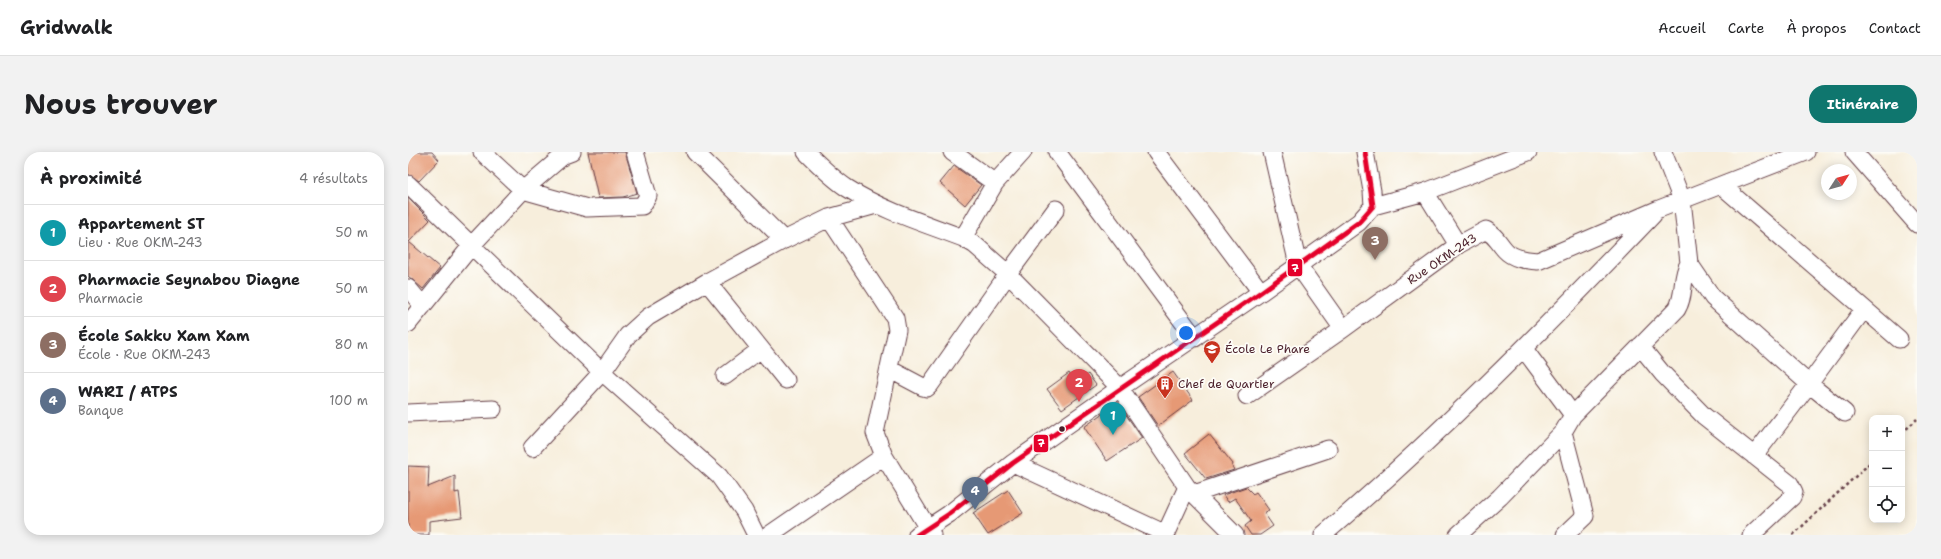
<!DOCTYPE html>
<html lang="fr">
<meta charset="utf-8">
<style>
:root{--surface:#fff;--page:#f2f2f2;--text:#202124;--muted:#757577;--line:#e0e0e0;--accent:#0f766e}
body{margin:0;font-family:"Shantell Sans",sans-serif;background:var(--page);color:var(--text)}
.controls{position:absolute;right:12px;bottom:12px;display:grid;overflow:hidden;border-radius:8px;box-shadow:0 2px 10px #0003}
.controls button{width:36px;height:36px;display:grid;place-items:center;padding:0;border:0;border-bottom:1px solid var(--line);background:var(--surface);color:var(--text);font:20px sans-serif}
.compass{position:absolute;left:1413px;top:12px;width:36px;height:36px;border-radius:50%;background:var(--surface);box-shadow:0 2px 10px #0003;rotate:54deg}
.you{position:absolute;left:778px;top:181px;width:14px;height:14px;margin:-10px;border:3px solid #fff;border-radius:50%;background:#1a73e8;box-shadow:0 0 0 6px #1a73e833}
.badge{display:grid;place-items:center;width:26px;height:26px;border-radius:50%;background:var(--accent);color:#fff;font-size:13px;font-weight:700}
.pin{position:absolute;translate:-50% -33px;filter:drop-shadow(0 1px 2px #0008)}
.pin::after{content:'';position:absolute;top:21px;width:14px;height:12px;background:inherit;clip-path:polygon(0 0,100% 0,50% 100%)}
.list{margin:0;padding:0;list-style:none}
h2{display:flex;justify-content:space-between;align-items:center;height:52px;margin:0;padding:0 16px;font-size:17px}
h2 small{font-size:13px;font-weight:400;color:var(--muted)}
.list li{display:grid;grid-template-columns:26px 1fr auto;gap:12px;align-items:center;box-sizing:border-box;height:56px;padding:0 16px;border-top:1px solid var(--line)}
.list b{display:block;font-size:15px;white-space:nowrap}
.list p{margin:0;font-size:13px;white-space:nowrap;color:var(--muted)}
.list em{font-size:13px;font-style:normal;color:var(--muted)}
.icon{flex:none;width:22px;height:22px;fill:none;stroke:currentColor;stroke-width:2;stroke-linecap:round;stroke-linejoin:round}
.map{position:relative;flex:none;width:1509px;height:383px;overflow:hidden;border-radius:16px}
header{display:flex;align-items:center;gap:24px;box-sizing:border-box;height:56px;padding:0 20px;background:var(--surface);border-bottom:1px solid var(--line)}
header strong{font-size:19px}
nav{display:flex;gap:22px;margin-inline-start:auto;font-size:14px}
.intro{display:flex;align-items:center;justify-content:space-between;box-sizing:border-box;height:96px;padding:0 24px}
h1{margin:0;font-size:28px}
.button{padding:10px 18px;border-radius:16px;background:var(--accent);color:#fff;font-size:14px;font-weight:700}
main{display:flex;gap:24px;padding:0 24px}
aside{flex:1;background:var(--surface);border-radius:16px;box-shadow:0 2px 10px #0003}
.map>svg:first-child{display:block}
.building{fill:#e69975}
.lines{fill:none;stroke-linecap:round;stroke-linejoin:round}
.minor-casing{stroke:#643e46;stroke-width:19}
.path{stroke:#643e46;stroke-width:2.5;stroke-dasharray:3 3;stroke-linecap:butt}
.minor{stroke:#fff;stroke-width:17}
.bus-1-casing{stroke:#fdfcf7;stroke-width:8}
.bus-1{stroke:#e4002b;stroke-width:5}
.bus-dot{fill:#4a1f2b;stroke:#fdfcf7;stroke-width:1.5}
.labels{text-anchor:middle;stroke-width:3.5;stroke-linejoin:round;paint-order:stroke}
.street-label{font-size:12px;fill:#4a1f2b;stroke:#fdfcf7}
.poi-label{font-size:12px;fill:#4a1f2b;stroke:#fdfcf7;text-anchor:start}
.line-badge{stroke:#fdfcf7;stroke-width:1.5}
.badge-label{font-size:11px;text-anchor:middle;font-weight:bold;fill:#fff}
</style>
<header>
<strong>Gridwalk</strong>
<nav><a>Accueil</a><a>Carte</a><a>À propos</a><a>Contact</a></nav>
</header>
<div class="intro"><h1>Nous trouver</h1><a class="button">Itinéraire</a></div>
<main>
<aside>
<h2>À proximité<small>4 résultats</small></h2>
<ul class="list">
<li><span class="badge" style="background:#0f9aa8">1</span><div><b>Appartement ST</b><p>Lieu · Rue OKM-243</p></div><em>50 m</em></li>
<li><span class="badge" style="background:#e0444e">2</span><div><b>Pharmacie Seynabou Diagne</b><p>Pharmacie</p></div><em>50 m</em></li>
<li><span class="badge" style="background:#8d6e63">3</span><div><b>École Sakku Xam Xam</b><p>École · Rue OKM-243</p></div><em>80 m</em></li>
<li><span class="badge" style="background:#5c6f8a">4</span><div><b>WARI / ATPS</b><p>Banque</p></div><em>100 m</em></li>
</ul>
</aside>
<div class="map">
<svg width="1509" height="383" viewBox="0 0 1509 383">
<rect width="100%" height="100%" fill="#fdfcf7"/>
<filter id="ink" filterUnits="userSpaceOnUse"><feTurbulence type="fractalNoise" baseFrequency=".025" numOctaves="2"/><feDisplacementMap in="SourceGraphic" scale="8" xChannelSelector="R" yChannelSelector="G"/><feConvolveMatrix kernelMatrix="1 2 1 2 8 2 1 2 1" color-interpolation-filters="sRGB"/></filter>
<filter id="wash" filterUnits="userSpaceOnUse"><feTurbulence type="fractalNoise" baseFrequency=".012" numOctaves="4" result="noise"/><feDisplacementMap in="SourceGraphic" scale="16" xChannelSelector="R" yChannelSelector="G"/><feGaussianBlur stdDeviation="0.9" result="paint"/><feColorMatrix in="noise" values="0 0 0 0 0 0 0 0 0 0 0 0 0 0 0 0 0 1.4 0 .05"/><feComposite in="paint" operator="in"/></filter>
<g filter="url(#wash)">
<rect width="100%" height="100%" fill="#f7eedc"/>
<g id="blocks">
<!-- building -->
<path class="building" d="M0,0H24L31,8L11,29L0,22Z
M180,0H217L229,41L215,45L190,46Z
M546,14L573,33L557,53L532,31Z
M0,46L22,68L1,90L32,116L15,137L0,124Z
M765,220L785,248L750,274L730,245Z
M661,221L668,231L680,222L688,233L654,257L639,237Z
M703,256L708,261L714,257L734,286L699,309L676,275Z
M801,282L825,312L824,314L826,318L798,327L777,301Z
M0,314L21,315L20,335L47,324V341L51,340L54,365L21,369V383H0Z
M838,335L845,342L848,340L861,358L856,361L865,374L852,383H843L837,374L843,369L827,346L820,350L815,343Z
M600,338L615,361L580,383L565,361Z"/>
</g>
</g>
<g filter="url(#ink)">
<use href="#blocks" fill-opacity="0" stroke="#643e46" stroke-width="1"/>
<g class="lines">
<!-- minor casing -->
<g class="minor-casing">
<path id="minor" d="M74,0L115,38L179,56L234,54L240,44L227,0
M287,0L376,88
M398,0C411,13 424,26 439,36C475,59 516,71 555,86L567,93L600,122L712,236L779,335L827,383
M544,0L587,31
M649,0L787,186
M748,0L853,140
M864,0L890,113L935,177
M1255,0L1274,48L1281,111
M1446,0L1509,72
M0,32L194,220L311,324L336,359L348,383
M1313,33L1491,187
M1017,40L1050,93
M965,54L1017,40L1120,0
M421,66L487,166L489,178L467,281L476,304L524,383
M555,86L587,31L615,0
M299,130L378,228
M0,136L15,154
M0,172L64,93L115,38L156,3L164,0
M1232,194L1254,221L1296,264L1382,332L1386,340L1384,345L1343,383
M1116,197L1165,263
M481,217L515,235L519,236L522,233L600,122L648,57
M317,224L353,197
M839,244L935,177L1050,93L1078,78C1090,86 1088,88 1097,98C1105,107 1118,108 1130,109L1251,57L1398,0
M0,261L85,257
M1155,280L1177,364L1157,383
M124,296L194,220L220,183L240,165L299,130L376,88L421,66L468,53
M1346,304L1401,232L1456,157
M605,311L758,382
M786,342L920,297
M361,383L476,304
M509,383L541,362L605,311L712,236L853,140L951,70L965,54L964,39L957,0
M757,383L779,335
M915,383C1032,283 1139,174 1245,63
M1050,383L1092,345L1155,280L1165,263L1269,157C1278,142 1272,127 1281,111L1305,146L1401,232L1437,261"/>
</g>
<!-- path -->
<path class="path" d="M1494,281L1509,267
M1385,383L1464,309"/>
<!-- minor -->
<use href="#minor" class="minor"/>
<!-- bus-1 casing -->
<g class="bus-1-casing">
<path id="bus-1" d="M509,383L541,362L605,311L853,140L951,70L965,54L957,0"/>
</g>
<!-- bus-1 -->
<use href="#bus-1" class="bus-1"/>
</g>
</g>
<!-- icons -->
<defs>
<g id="school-pin" transform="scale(0.9)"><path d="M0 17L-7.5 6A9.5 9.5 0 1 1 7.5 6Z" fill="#c8321e" stroke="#fdfcf7"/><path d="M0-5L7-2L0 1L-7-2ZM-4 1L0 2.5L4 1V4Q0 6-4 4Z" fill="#fff"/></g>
<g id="building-pin" transform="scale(0.9)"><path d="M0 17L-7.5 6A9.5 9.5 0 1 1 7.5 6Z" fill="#c8321e" stroke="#fdfcf7"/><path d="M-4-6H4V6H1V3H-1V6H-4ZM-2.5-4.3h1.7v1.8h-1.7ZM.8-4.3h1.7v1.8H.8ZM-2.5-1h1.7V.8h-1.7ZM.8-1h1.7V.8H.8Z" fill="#fff"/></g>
</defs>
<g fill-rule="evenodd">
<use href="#school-pin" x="804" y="197"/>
<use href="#building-pin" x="757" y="232"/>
</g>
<!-- markers -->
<circle class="bus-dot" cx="654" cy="277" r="3.5"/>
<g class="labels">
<!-- street labels -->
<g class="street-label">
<text transform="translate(1034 107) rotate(-34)" y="4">Rue OKM-243</text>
</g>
<!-- poi labels -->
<g class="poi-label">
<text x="817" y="201">École Le Phare</text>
<text x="770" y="236">Chef de Quartier</text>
</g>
</g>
<g class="line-badge">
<rect x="879" y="106" width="16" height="19" rx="4" fill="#e4002b"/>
<rect x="625" y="282" width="16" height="19" rx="4" fill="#e4002b"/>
</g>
<g class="badge-label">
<text x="887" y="120">7</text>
<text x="633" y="295">7</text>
</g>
</svg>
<div class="controls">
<button>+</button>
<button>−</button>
<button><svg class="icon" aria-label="locate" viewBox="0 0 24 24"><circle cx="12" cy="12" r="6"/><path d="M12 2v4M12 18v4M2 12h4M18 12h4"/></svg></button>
</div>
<svg class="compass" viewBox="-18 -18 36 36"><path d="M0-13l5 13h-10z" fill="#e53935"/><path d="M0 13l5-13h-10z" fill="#757577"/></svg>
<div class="you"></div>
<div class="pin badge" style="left:705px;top:283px;background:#0f9aa8">1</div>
<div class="pin badge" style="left:671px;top:250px;background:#e0444e">2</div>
<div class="pin badge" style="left:967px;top:108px;background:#8d6e63">3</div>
<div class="pin badge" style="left:567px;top:358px;background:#5c6f8a">4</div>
</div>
</main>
